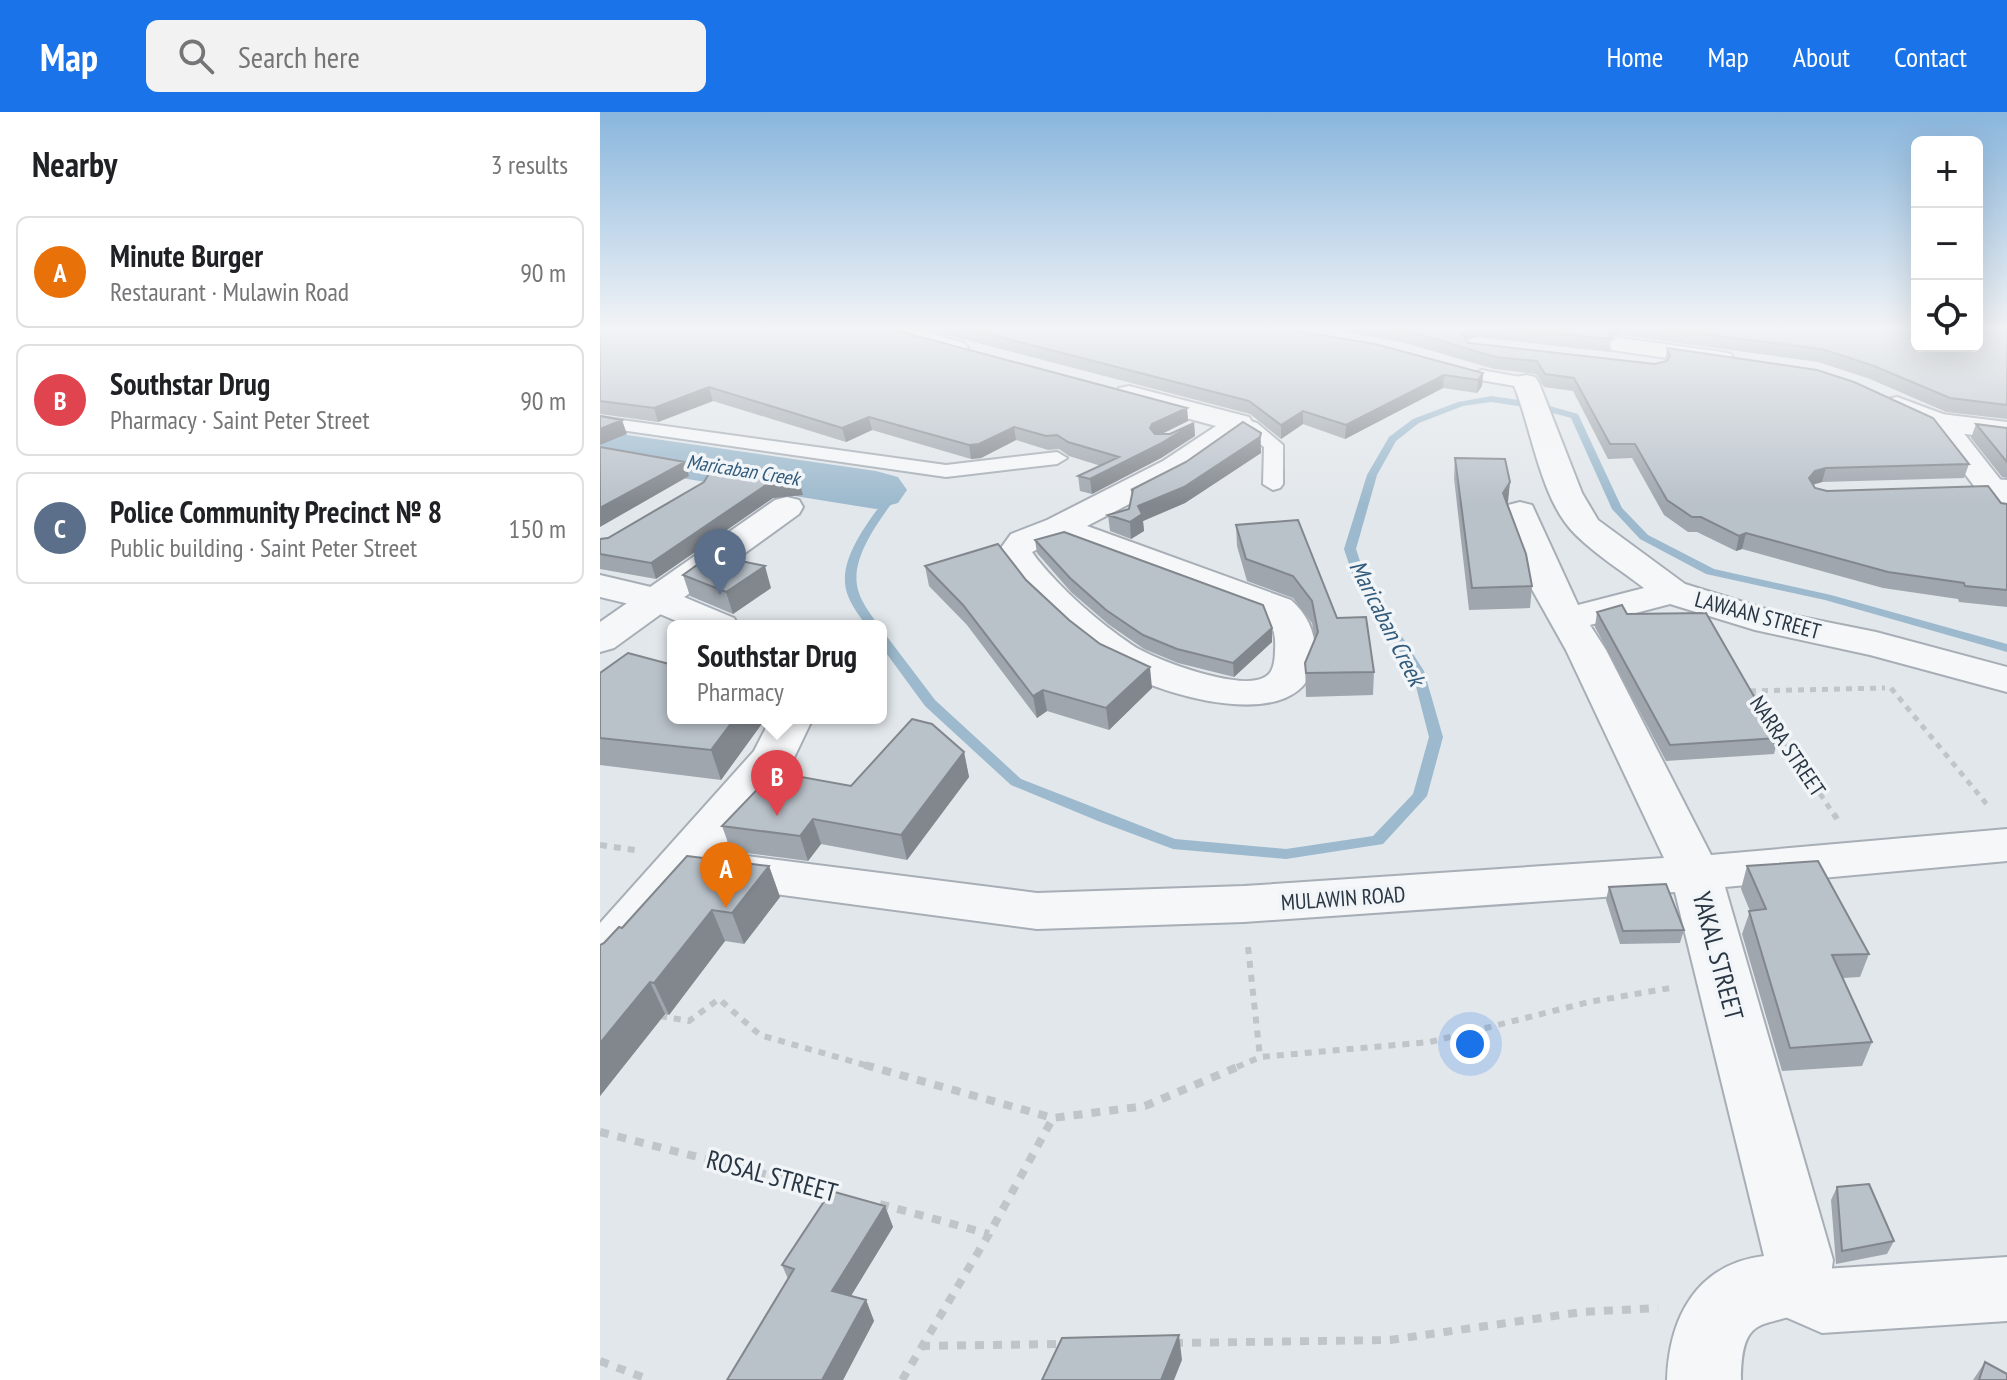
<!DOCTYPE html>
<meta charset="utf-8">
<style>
:root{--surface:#fff;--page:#f2f2f2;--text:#202124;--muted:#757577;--line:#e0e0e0;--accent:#1a73e8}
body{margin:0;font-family:"PT Sans Narrow",sans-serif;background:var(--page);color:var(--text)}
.controls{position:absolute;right:24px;top:24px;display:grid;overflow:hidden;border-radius:12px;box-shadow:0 8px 32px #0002}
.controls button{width:72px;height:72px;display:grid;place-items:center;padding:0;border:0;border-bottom:2px solid var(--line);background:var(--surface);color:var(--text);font:40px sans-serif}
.you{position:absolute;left:870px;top:932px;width:28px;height:28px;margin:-20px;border:6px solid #fff;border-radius:50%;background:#1a73e8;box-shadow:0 0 0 12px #1a73e833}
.badge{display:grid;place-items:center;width:52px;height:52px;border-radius:50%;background:var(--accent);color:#fff;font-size:26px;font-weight:700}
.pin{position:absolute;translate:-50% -66px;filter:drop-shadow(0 2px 4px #0008)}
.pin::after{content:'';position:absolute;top:42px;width:28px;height:24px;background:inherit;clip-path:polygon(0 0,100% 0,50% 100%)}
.popup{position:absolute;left:67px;top:508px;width:220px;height:104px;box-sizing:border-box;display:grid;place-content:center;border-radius:12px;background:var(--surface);filter:drop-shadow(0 2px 6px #0005);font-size:26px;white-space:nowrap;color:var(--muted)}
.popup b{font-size:30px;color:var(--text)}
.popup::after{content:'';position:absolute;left:50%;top:100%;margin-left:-16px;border:16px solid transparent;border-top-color:var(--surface)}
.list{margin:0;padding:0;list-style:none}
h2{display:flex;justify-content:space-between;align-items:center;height:104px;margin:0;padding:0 32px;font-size:34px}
h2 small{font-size:26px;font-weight:400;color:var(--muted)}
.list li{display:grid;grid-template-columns:52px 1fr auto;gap:24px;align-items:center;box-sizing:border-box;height:112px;margin:0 16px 16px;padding:0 16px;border:2px solid var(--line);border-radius:12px}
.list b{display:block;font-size:30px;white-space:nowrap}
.list p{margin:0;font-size:26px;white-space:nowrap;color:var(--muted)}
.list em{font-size:26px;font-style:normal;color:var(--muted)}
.icon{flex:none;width:44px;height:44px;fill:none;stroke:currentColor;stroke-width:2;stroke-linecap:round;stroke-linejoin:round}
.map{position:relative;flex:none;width:1407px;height:1268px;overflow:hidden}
header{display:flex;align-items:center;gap:48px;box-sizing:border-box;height:112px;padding:0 40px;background:var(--accent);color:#fff}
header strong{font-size:38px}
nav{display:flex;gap:44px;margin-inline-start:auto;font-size:28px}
.search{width:560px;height:72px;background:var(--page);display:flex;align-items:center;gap:20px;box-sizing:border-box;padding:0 28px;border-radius:12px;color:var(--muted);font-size:30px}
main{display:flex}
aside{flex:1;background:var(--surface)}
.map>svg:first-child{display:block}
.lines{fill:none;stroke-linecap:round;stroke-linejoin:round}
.stream{fill:#9cb9cd;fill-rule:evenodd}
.river{fill:#9cb9cd;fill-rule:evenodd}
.service-casing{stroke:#a7aeb6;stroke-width:4}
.pedestrian-casing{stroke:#a7aeb6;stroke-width:4}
.minor-casing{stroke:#a7aeb6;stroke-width:4}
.tertiary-casing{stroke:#a7aeb6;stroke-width:4}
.path-far2{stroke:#c0c5ca;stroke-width:5;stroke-dasharray:6 6;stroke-linecap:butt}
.path-far1{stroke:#c0c5ca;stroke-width:6;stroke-dasharray:7 7;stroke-linecap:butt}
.path{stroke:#c0c5ca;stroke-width:8;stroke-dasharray:9 9;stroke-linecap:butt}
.service{fill:#f5f7f9;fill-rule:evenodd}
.pedestrian{fill:#f5f7f9;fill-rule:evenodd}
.minor{fill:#f5f7f9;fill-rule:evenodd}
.tertiary{fill:#f5f7f9;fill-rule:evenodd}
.wall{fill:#9fa6ad}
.shaded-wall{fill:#82878d}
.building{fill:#b9c1c9;stroke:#82878d;stroke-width:2}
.labels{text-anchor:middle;stroke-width:7;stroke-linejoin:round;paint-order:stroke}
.far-water-label{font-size:20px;font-style:italic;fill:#315a7b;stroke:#f2f5f8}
.street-label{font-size:22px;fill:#293644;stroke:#f2f5f8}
.water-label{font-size:24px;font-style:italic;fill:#315a7b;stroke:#f2f5f8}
.near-street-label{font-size:26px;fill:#293644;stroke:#f2f5f8}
</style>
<header>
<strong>Map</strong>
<div class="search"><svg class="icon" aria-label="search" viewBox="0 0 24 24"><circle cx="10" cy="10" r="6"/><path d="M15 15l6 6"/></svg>Search here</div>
<nav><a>Home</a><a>Map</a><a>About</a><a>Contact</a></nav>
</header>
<main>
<aside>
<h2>Nearby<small>3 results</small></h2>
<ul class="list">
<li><span class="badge" style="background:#e8710a">A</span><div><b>Minute Burger</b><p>Restaurant · Mulawin Road</p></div><em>90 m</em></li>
<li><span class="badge" style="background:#e0444e">B</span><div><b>Southstar Drug</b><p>Pharmacy · Saint Peter Street</p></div><em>90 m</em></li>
<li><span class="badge" style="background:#5c6f8a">C</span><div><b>Police Community Precinct № 8</b><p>Public building · Saint Peter Street</p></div><em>150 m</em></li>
</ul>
</aside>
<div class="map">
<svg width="1407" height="1268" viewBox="0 0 1407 1268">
<rect width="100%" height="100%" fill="#e2e7eb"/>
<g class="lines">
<!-- stream -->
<path class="stream" d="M891,284L939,291L978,302L1022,396L1048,423L1114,457L1231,483L1407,532V540L1225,488L1106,462L1040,427L1012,397L971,306L938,297L891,290L863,294L819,311L796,329L777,363L756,437L767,470L824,559L843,625L827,684L783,732L686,747L573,737L498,709L411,673L325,594L281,534V521L285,522L335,588L421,667L575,727L686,737L773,724L813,682L829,625L812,559L755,470L744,437L767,363L789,325L813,307L858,290Z
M276,375L280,376L291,392C275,415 248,451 259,481C263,493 272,504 279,514H267C259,504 251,493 247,481C237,450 265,415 281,392L271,378Z"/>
<!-- river -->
<path class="river" d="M0,319L276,359L298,365L307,378L298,391L276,397L0,353Z"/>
<!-- service casing -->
<g class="service-casing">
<path id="service" d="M881,258L926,266L934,271L926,276L875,267L873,263Z
M0,305L346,353L457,340L467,346L457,352L346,365L0,315Z
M639,306L657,311L683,333V372L680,376L673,378L663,372L664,335C655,327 637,319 630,311L633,307Z"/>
</g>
<!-- pedestrian casing -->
<g class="pedestrian-casing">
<path id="pedestrian" d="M1020,226L1122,240L1131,242L1134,247L1131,252L1122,254L1012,238L1008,233L1012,228Z
M1297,285L1351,305L1407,376V405L1396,403L1331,317L1288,299L1284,293L1288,287Z
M1184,1140L1224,1157L1407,1145V1209L1222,1221L1160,1194L1151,1172L1160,1150Z"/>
</g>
<!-- minor casing -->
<g class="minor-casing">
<path id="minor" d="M276,216H312L364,231L368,236L364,241L355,244L279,221Z
M926,263L935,265L939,271L982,381L998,408L1085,472L1172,499L1276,520L1407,555V580L1270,543L1155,518L1070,492L990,513L1006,538L1111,743L1407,717V749L1125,775L1233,1148L1231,1163L1217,1191C1172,1223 1141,1191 1141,1268H1067C1069,1205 1097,1152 1164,1144L1075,780L644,810L437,817L115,774L97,769L90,757L97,745L115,740L437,781L644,774L1064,746L966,538L929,472L904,400L908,393L920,390L932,393L978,493L1044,476C1022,459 996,443 976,423C940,389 932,316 913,271L917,265Z
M529,274L649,305L653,311L585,363L487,414L691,488C707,502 716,521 715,543C709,632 547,580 504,550C463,521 422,483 398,440L411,422L447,408L563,349L616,314L519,288L515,282L519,276ZM459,427L665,504C674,513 676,526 675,538C675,546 674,561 665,565C641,580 554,548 532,533C497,509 463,479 437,447L432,440Z
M1341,302L1407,310V328L1331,317L1327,311L1331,305Z
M1392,367L1407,368V388L1381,384L1376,377L1381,370Z
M187,385L199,388L203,395L199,402L14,536L0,540V510L175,388Z"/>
</g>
<!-- tertiary casing -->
<g class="tertiary-casing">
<path id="tertiary" d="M0,463L72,480L134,506L139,514H88L46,496L0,485Z
M171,606H213L190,654L19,860L0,866V811L154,639Z"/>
</g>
<!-- path-far2 -->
<path class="path-far2" d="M1291,576L1389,695
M1150,579L1285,576
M1153,582L1235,704"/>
<!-- path-far1 -->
<path class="path-far1" d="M1234,702L1237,707
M0,733L35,738
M648,835L660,945
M60,904L89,909L119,887L160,923L272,955
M637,955L660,945L830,930L989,890L1076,875"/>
<!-- path -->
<path class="path" d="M265,953L453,1006L545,994L642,953
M0,1020L235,1080
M280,1092L389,1122
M574,1231L790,1228L982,1200L1058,1196
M321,1234L464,1232
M0,1249L50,1268
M302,1268L389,1122L453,1006"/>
<!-- service -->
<use href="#service" class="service"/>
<!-- pedestrian -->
<use href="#pedestrian" class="pedestrian"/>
<!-- minor -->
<use href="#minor" class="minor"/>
<!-- tertiary -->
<use href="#tertiary" class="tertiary"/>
</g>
<!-- wall -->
<path class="wall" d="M0,216L296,219L587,296L588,309L562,322H570L594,311L595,324L561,346L492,382L480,379L478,364L501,354L469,344L459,337L448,338L416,328L381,346L371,347L272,318L246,330L113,289L58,310L0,302Z
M320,216H680L883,261L882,274L877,281L843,276L745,327L703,312L681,327L650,302Z
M724,216H1407V307L1346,300L1270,267L1218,250L1020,223L1011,226L1010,240L876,225L866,228L869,231L1055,252L1065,249L1067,236L1369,352L1364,366L1222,370L1213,373L1215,376L1227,379L1407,392V495L1359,490L1358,487L1283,476L1142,437L1136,439L1097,420H1088L1064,403L1032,346L1008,347L973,279L944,275L936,262L894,257L805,231Z
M1376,312L1407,316V366L1402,365L1371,326Z
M661,321V341L585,391L543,409L544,419L531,427L510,419L508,403L529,397L532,386L531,378Z
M855,346L910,370L907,391L932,474L930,496L869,498L854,366Z
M106,353L203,383L173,386L56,467L0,457V427L8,426L104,370L109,363Z
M698,408L737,506L774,560L773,583L706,585L705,551L715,528L712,511L693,486L647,469L637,434L636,413Z
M435,428L672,516V530L634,565L578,551L544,537L508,512L471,480L437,441Z
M325,454L426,468L469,508L552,576L509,618L447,599L437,606L367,513L329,474Z
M83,463L171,476L133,502L90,484Z
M997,500L1027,502L1178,626L1174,642L1066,649L995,515Z
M0,561L166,606L121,668L0,653Z
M364,640L369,665L307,748L221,732L208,749L131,739L122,714Z
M169,754L180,785L144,832L125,829L69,903L65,902L0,984V833L4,831L22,816Z
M1147,754L1269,842L1260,865L1243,866L1272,930L1262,954L1182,959L1142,822L1150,799L1141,777Z
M1009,775L1084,818L1080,831L1020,832L1006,788Z
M1237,1075L1294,1129L1287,1142L1236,1152L1231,1088Z
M285,1094L293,1115L251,1184L266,1188L274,1209L243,1268H127L188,1167L182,1153Z
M1385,1250L1407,1268H1373Z"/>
<!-- shaded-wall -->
<path class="shaded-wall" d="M867,216H877L876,225L866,228L862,223Z
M1011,216H1022L1020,223L1011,225L1009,227L1007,219Z
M883,261L882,274L877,281L878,268Z
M844,263L843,276L745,327L746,313Z
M109,275L113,289L58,310L54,296Z
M587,296L588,309L553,326L550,316L552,312Z
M703,299V312L681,327V313Z
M269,305L272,318L246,330L242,316Z
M22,308L27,322L0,333V317Z
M594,311L595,324L561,346L492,382L490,367Z
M414,315L416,328L381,346L371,347L369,333Z
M660,325L661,341L585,391L543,409L544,419L531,427L530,410L538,394Z
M85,350L89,364L0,415V396Z
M1226,356L1222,370L1211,373L1209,366L1215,359Z
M199,368L203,383L173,386L56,467L51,451L169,371Z
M910,370L908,390L901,401L903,381Z
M1146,421L1142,437L1136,439L1139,424Z
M165,454L171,476L133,502L126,480Z
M672,516V530L634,565L633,551Z
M550,555L552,576L509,618L506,596Z
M443,578L447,599L437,606L433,584Z
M135,606H166L121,668L111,638Z
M364,640L369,665L307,748L301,723Z
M213,707L221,732L208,749L200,724Z
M169,754L180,785L144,832L132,801Z
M112,798L125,829L69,903L54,871Z
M50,870L65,902L0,984V931Z
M285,1094L293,1115L241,1200L232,1179Z
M266,1188L274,1209L243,1268H222Z
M579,1223L582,1248L574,1268H561Z"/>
<!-- building -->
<path class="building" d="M0,216H287L587,296L552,312L550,316L555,322H570L594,311L560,332L490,367L478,364L519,345L468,330L457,323L446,324L414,315L379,332L369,333L269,305L242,316L109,275L54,296L0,289Z
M365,216H680L775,232L883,261L878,268L844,263L746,313L703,299L681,313L649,289Z
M789,216H868L862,223L869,231L1055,252L1067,249L1070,244L1067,236L1217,258L1254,270L1333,306L1369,352L1226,356L1215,359L1209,366L1215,376L1227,379L1388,374L1401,391L1407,392V478L1365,474L1364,471L1288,460L1146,421L1139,424L1101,405H1092L1067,388L1035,332H1010L974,266L945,262L937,249L895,245L805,218Z
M902,216H1011L1007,219L1012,227Z
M1057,216H1317V234H1377V216H1407V293L1350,286L1274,254L1222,237Z
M0,304L22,308L0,317Z
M643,310L661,321L660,325L584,375L538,394L542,402L530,410L508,403L529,397L533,378H531L586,350Z
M1376,312L1407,316V350Z
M0,335L85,350L0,396Z
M855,346L905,347L910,370L903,381L926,442L932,474L872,476Z
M106,353L199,368L169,371L51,451L0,442V427L8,426L104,370L110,360Z
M698,408L737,506L766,505L774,560L706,561L705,551L718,520L712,489L693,464L646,447L636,413Z
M464,420L663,493L672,516L633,551L577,537L543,523L506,498L470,466L435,428Z
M398,432L426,468L469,508L500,532L550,555L506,596L443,578L433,584L363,493L325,454Z
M111,443L165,454L126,480L83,463Z
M1022,493L1027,502L1106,501L1178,626L1070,633L997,500Z
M28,541L73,553V606H135L111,638L0,626V561Z
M312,607L332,612L364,640L301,723L213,707L200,724L122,714L174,660L251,674Z
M87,744L169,754L132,801L112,798L54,871L50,870L0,931V833L4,831L19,815L22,816Z
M1218,749L1269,842L1232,843L1272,930L1190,936L1149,799L1166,797L1147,754Z
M1066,772L1084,818L1023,819L1009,775Z
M1269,1072L1294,1129L1242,1139L1237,1075Z
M231,1079L285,1094L232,1179L266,1188L222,1268H127L194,1157L182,1153Z
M579,1223L561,1268H442L462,1226Z
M1385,1250L1407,1262V1268H1379Z"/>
<!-- sky -->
<linearGradient id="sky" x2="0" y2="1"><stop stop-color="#89b6dd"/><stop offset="0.55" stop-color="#f2f4f6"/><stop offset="1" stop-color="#f2f4f6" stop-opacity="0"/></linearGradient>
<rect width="1407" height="393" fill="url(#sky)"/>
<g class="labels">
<!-- far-water labels -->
<g class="far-water-label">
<text transform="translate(143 358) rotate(9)" y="7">Maricaban Creek</text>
</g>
<!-- street labels -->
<g class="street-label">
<text transform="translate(1158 503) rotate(15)" y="8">LAWAAN STREET</text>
<text transform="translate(1188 634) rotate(56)" y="8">NARRA STREET</text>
<text transform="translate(743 786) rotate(-4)" y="8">MULAWIN ROAD</text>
</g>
<!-- water labels -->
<g class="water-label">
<text transform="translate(787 511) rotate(63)" y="8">Maricaban Creek</text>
</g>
<!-- near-street labels -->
<g class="near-street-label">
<text transform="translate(1118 844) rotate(75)" y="9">YAKAL STREET</text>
<text transform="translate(172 1064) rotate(15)" y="9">ROSAL STREET</text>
</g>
</g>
</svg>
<div class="controls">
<button>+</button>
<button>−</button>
<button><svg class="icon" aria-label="locate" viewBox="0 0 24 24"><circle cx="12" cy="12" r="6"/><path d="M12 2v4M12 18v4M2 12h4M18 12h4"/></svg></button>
</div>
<div class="you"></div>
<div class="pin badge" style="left:126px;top:796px;background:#e8710a">A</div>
<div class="pin badge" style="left:177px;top:704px;background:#e0444e">B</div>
<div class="popup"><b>Southstar Drug</b>Pharmacy</div>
<div class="pin badge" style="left:120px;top:483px;background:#5c6f8a">C</div>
</div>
</main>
